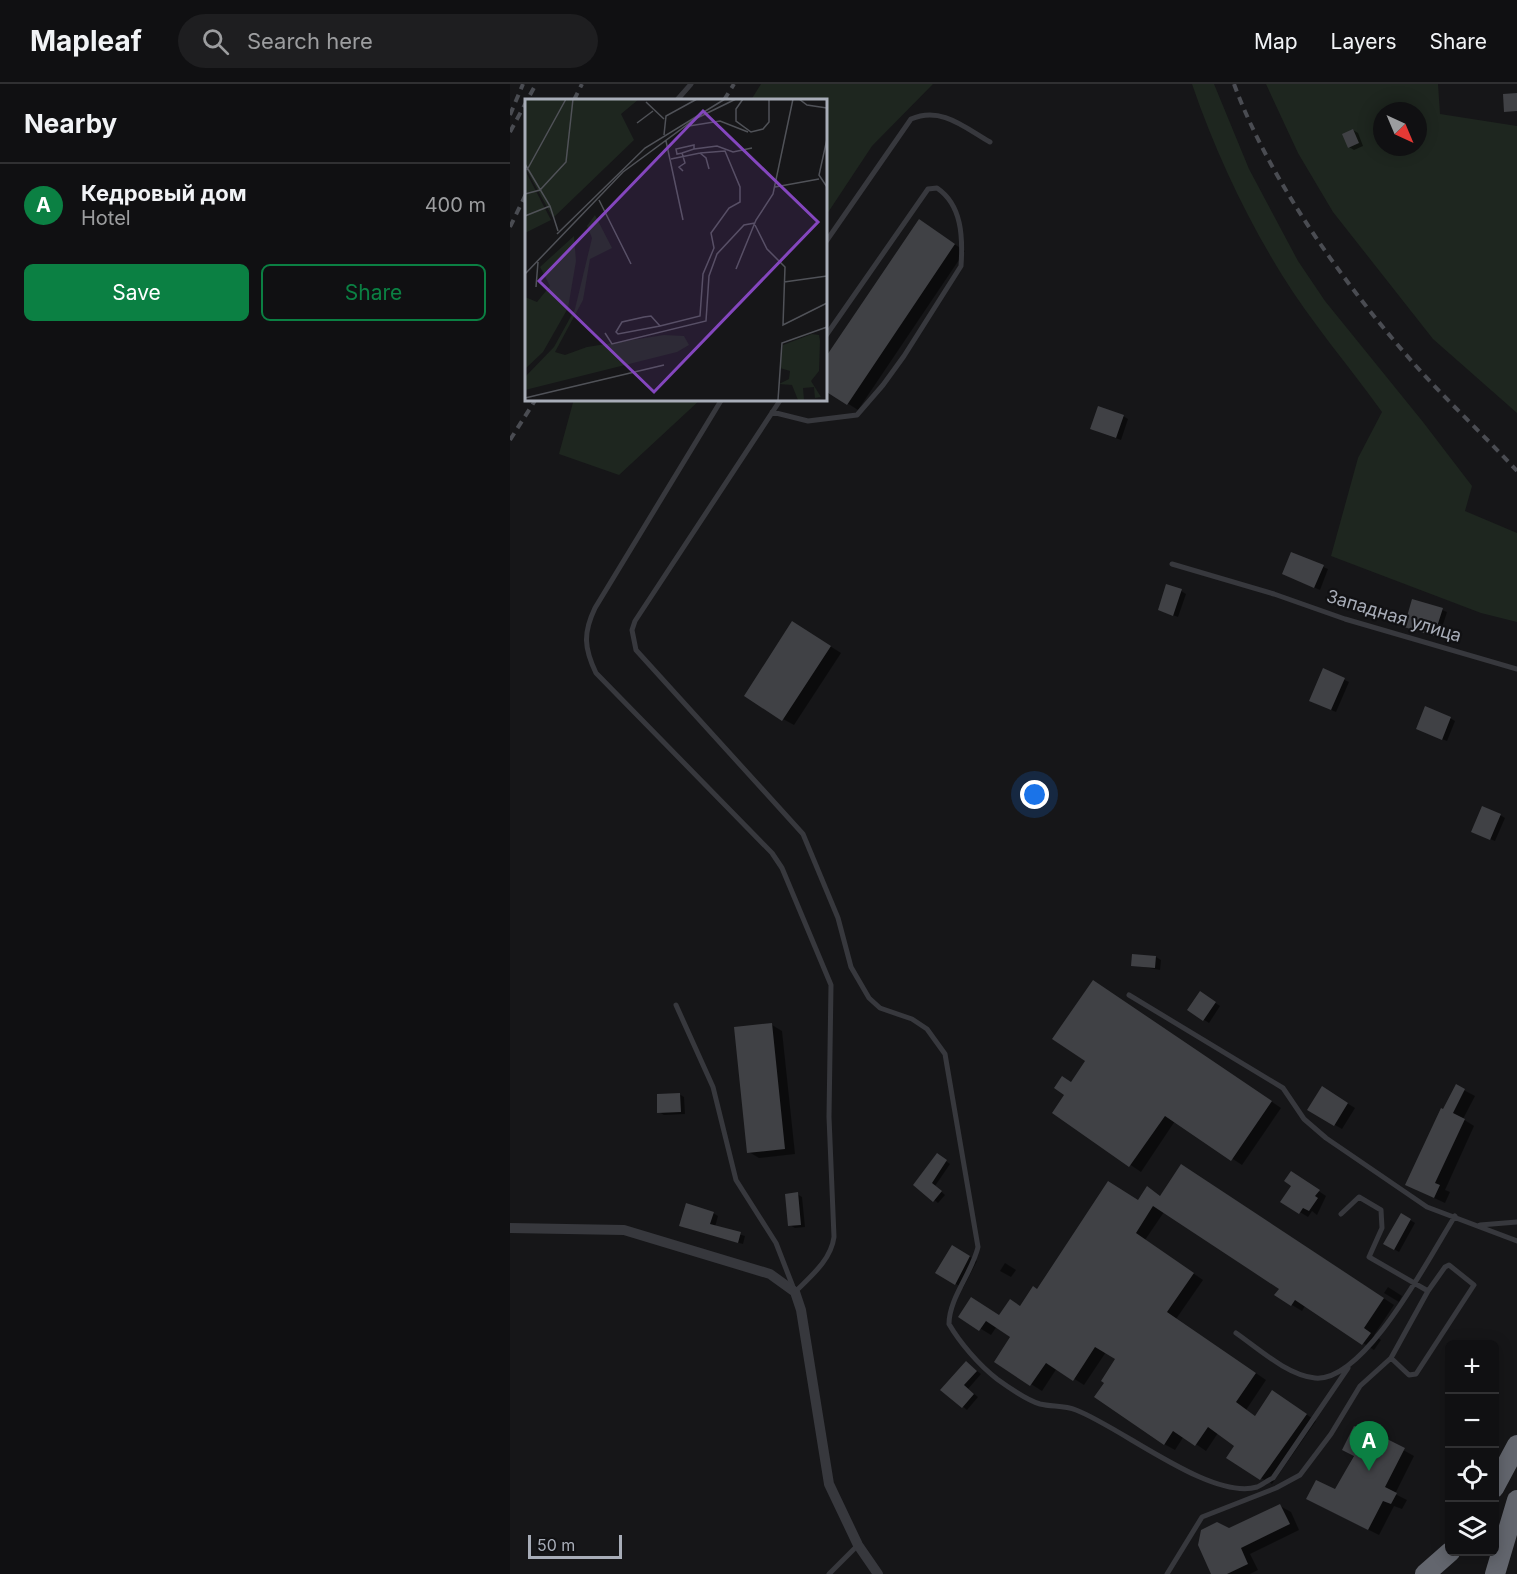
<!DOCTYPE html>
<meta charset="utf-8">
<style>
:root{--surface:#101012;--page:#1e1e20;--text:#f1f3f6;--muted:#9c9d9f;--line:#303032;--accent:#0b8043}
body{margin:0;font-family:Inter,sans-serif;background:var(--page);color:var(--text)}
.controls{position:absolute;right:18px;bottom:18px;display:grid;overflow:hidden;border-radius:9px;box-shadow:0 3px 15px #0003}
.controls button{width:54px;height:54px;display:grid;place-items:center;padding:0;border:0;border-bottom:2px solid var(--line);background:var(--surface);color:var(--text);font:30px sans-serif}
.compass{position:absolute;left:863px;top:18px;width:54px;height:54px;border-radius:50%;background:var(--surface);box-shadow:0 3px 15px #0003;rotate:136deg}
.scale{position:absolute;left:18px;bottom:15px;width:94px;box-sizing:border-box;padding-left:6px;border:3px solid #a8adb8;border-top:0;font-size:16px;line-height:21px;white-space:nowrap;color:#a8adb8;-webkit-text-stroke:4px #111113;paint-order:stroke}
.you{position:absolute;left:525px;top:711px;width:21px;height:21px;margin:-15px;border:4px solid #fff;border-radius:50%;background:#1a73e8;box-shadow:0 0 0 9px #1a73e833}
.badge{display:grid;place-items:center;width:39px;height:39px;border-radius:50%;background:var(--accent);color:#fff;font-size:20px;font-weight:700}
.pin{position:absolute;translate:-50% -50px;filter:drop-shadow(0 2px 3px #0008)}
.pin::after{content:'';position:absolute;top:32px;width:21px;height:18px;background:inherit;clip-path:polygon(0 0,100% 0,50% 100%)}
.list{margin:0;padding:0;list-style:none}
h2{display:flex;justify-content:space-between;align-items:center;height:78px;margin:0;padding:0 24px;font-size:26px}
h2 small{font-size:20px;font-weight:400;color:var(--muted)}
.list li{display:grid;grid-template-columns:39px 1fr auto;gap:18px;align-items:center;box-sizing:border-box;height:84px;padding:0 24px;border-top:2px solid var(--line)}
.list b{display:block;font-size:22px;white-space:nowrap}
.list p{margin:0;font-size:20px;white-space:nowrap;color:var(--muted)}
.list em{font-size:20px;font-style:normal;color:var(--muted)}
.actions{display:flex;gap:12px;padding:18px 24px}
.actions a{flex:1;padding:14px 0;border:2px solid var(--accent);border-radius:9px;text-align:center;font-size:21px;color:var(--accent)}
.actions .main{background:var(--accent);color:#fff}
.icon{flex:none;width:33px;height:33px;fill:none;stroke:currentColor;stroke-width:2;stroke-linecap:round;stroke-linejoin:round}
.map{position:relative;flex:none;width:1007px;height:1490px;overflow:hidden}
header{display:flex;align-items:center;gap:36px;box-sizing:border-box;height:84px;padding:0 30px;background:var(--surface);border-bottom:2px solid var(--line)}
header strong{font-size:28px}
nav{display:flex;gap:33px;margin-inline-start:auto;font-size:21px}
.search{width:420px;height:54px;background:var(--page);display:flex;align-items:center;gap:15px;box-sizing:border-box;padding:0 21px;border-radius:33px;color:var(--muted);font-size:22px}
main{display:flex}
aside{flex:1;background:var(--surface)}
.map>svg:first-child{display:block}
.green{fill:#1e261f;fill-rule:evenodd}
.shadow{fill:#0007}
.building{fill:#404145}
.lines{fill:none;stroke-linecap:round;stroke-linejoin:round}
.lane{stroke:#37383d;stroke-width:5}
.street{stroke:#37383d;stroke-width:10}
.highway{stroke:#63666e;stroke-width:20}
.rail{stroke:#4a4c52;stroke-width:4;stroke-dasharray:8 6;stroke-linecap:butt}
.labels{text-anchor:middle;stroke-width:4.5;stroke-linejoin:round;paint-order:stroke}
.street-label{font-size:18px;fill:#a8adb8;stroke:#111113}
.inset-road{fill:none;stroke:#505258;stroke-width:1.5}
.view{fill:#8446be;fill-opacity:0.15;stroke:#8446be;stroke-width:3}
.inset-edge{fill:none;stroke:#a8adb8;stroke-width:3}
</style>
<header>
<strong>Mapleaf</strong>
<div class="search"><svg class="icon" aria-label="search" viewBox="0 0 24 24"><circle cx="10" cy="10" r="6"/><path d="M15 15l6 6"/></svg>Search here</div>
<nav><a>Map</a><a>Layers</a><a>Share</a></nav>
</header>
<main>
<aside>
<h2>Nearby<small></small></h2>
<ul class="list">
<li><span class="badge">A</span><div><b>Кедровый дом</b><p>Hotel</p></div><em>400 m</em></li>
</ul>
<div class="actions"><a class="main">Save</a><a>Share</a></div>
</aside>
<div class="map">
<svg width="1007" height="1490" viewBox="0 0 1007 1490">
<rect width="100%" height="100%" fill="#161618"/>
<!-- green -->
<path class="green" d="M251,0H423L362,62L315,133V16H241Z
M682,0H704L739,85L788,177L815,217L913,338L962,402L955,427L1007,449V538L971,529L821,472L848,374L872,328C839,282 801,238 772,191C735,131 705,67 682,0Z
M756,0H928L930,30L1007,42V329L923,255L823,128L788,69ZM872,27H908V63H872Z
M64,315H191L109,391L49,370Z"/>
<!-- shadow -->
<path class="shadow" d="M843,46L848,49L853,62L844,66L839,63Z
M420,144L455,167L348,326L315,305V277Z
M613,332L618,335L611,356L586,347Z
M782,470L818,485L810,506L778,492Z
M671,507L676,510L668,533L649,526Z
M932,526L937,528L929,553L900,545Z
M293,545L331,569L284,641L273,635Z
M813,586L839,598L826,628L805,619Z
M940,634L945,637L937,657L912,647Z
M990,731L995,734L985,757L968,750Z
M646,873L651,876L650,886L623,881Z
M594,904L771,1024L732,1081L665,1037L631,1088L544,1029L577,977Z
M690,909L710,922L699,939L679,926Z
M262,941L272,947L285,1070L249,1074L239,1068Z
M946,1002L965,1012L953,1035L964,1042L935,1106L940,1108L935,1119L907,1106L934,1027Z
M812,1004L845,1024L832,1045L799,1026Z
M169,1010L174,1013L175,1030L154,1031L149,1028Z
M427,1071L440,1080L425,1102L435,1111L428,1119L405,1100Z
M682,1088L884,1221L864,1251L871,1256L864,1266L795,1222L792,1227L782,1221L771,1204L654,1128L635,1156L693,1196L666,1235L756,1296L736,1326L746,1333L773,1314L806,1337L762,1400L751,1394L726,1361L708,1349L696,1367L674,1352L665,1366L654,1360L607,1275L596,1268L574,1301L547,1284L532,1307L486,1278L502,1252L487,1242L481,1251L450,1232L490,1233L511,1223L628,1118L651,1113Z
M789,1094L816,1112L807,1131L802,1127L798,1133L772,1117Z
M287,1110L292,1113L295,1143L285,1144L280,1141Z
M203,1129L208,1132L205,1143L235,1152L233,1160L176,1144Z
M892,1131L905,1139L889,1168L875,1160Z
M443,1163L467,1177L453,1204L427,1189Z
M495,1179L506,1186L501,1193L490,1187Z
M878,1203L892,1212L889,1218L874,1209Z
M457,1279L471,1290L458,1305L468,1313L457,1326L433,1306Z
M859,1341L879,1352L877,1357L904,1372L885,1410L897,1416L892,1425L884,1422L869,1451L809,1421L826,1407Z
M770,1422L781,1428L789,1446L740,1470L748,1486L740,1490H703L719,1446Z"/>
<!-- building -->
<path class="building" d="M1007,9V27L994,28L993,10Z
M843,45L849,59L838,64L832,50Z
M409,135L445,160L337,321L315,307V274Z
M588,322L614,331L606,354L580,345Z
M781,468L814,481L804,504L772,490Z
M656,500L672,505L663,532L648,526Z
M902,515L933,524L924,552L894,543Z
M282,537L321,562L272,637L234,612Z
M813,584L835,594L821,626L799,617Z
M915,622L941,633L932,656L906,645Z
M972,722L991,730L980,756L961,748Z
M622,870L646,872L645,884L621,882Z
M583,896L762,1017L721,1077L655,1032L619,1083L542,1029L554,1011L544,1004L552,992L561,998L575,977L542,955Z
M690,907L706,918L693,937L677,926Z
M262,939L275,1065L237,1069L224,943Z
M946,1000L955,1005L943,1029L955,1035L925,1099L930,1101L924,1114L895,1101L931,1024L933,1025Z
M812,1002L838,1019L824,1042L797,1026Z
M170,1009L171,1028L147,1029V1010Z
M427,1069L437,1076L422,1099L432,1107L423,1118L403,1101Z
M671,1080L874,1214L854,1244L861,1249L852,1261L785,1216L781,1222L764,1211L769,1205L643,1122L626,1149L684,1189L657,1228L746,1289L726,1318L745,1332L762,1306L797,1330L750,1396L716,1374L724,1362L698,1343L685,1362L663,1347L654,1361L584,1313L594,1299L591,1297L605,1275L585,1263L563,1297L536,1279L520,1302L484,1278L500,1253L476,1237L469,1247L448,1233L461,1213L489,1231L500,1215L510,1222L523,1202L527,1205L598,1097L628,1116L637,1102L650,1112Z
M781,1087L810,1106L805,1112L808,1114L799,1127L793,1124L789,1130L770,1118L781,1102L774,1097Z
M288,1108L291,1141L278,1142L275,1110Z
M176,1119L204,1128L200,1140L231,1148L228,1159L169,1142Z
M891,1129L901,1135L884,1166L873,1160Z
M442,1161L460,1172L445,1201L425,1189Z
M456,1277L467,1287L454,1301L464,1310L452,1324L430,1306Z
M858,1339L869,1344L867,1350L895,1364L875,1403L887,1409L881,1420L873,1417L858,1446L796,1415L806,1396L825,1405L844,1372L832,1366L844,1342L854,1347Z
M770,1420L780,1440L731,1464L738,1480L717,1490H701L688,1461L691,1446L707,1438L719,1444Z"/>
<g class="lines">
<!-- lane -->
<path class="lane" d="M167,16L181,0
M315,159L401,35C431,22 454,43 480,58
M271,315L125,537L122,546L126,566L293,750L328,834L341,883L359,914L370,924L402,935L417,945L435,970L468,1163C462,1189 439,1214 439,1240C450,1259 469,1281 487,1295C498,1303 516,1316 530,1320C542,1323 554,1321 566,1326C611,1343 701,1417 747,1403C752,1401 758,1396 763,1394L838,1284
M262,328L298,337L347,331L373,301L394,272L451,182C453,153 452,121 427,104L418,105L315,253
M662,480L764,510L835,535L1007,585
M619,911L773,1004L794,1035L816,1054L917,1123L1007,1157
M166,921L203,1003L226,1096L266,1159L285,1208C301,1192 321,1176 324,1153L319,1033L321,901L272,784L262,769L86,589C74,564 73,549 85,524L212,315
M831,1130L849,1113L871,1126L872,1144L859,1173L918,1207L935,1183L939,1181L964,1201L906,1290L899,1291L881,1274L918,1207
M970,1141L1007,1138
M726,1249C749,1265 777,1291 805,1294C855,1299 921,1170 945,1132
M319,1490L348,1461
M657,1490L692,1433L766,1404L790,1391L821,1350L850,1302L881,1274"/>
<!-- street -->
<path class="street" d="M0,1144L114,1146L260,1190L285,1208L291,1226L319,1400L348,1461L368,1490"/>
<!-- highway -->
<path class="highway" d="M984,1404L1007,1361
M915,1490L940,1468
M985,1490L1007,1416"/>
<!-- rail -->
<path class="rail" d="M724,0C760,98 837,204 906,282C938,318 974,351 1007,387
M64,16L72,0
M214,16L224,0
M0,31L13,0
M0,48L26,0
M0,143L16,110
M0,356L26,315"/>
</g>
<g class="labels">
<!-- street labels -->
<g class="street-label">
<text transform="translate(884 532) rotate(17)" y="6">Западная улица</text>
</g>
</g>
<!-- overview -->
<g transform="translate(15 15)">
<rect width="302" height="302" fill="#161618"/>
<path d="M0,0H114L96,15L109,41L28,119L0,68ZM0,71L26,121L0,134ZM70,116L87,149L65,160L58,201L30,253L40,256L62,248L139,236L159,237L164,246L152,253L0,291V278L29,248L50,210L67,139L62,127ZM49,137L51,162L43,209L18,253L0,270V198L12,203L25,187L15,168ZM287,235L294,236L295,242L294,272L286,282L296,298L290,299L289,288L278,289L279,301H273L267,286L254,285L264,280L265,272L255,269L258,246Z" fill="#1e261f"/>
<path class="inset-road" d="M218,0L211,10V22L226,33L238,30L244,23V0M274,0L282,6L302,9M121,3L139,20M112,24L128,12M164,27L195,22L223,33M139,36L141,17L172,0M302,40L294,76L302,88M141,42L158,121M169,50L192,47L208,53L227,49M157,54L169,50V46L151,50L152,55L157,54L160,64L154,68L158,72M146,60L175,54L181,59L184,70M0,65L25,107L33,132M2,71L41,0M250,88L294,80M0,95L15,91L41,63L48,0M74,101L106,165M0,117L25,107M230,126L242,150L260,168L258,226L302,204M32,135L120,49L200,0M211,170L231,121L248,95L268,0M0,175L98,73L170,20L211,0M259,183L302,177M11,188L13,163M135,227L126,217L119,218L97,223L91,233L93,235L135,227L175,217L178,175L189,149L186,134L204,109L215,103V88L200,52L175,54M80,234L87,245L181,222L184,177L192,155L219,126L230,124M0,299L139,266M253,301L257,244L302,228"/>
<path class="view" d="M178,12L293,123L129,293L14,182Z"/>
<rect width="302" height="302" class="inset-edge"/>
</g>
</svg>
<div class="controls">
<button>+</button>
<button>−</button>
<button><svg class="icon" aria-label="locate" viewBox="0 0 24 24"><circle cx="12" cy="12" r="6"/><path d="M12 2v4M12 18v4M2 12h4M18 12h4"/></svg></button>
<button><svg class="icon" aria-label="layers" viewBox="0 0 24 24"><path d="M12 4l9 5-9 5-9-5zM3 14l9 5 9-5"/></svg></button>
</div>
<svg class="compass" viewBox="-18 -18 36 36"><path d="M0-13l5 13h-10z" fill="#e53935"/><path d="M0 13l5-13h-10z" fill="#9c9d9f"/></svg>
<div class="scale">50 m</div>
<div class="you"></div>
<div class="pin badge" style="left:859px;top:1387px">A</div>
</div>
</main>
